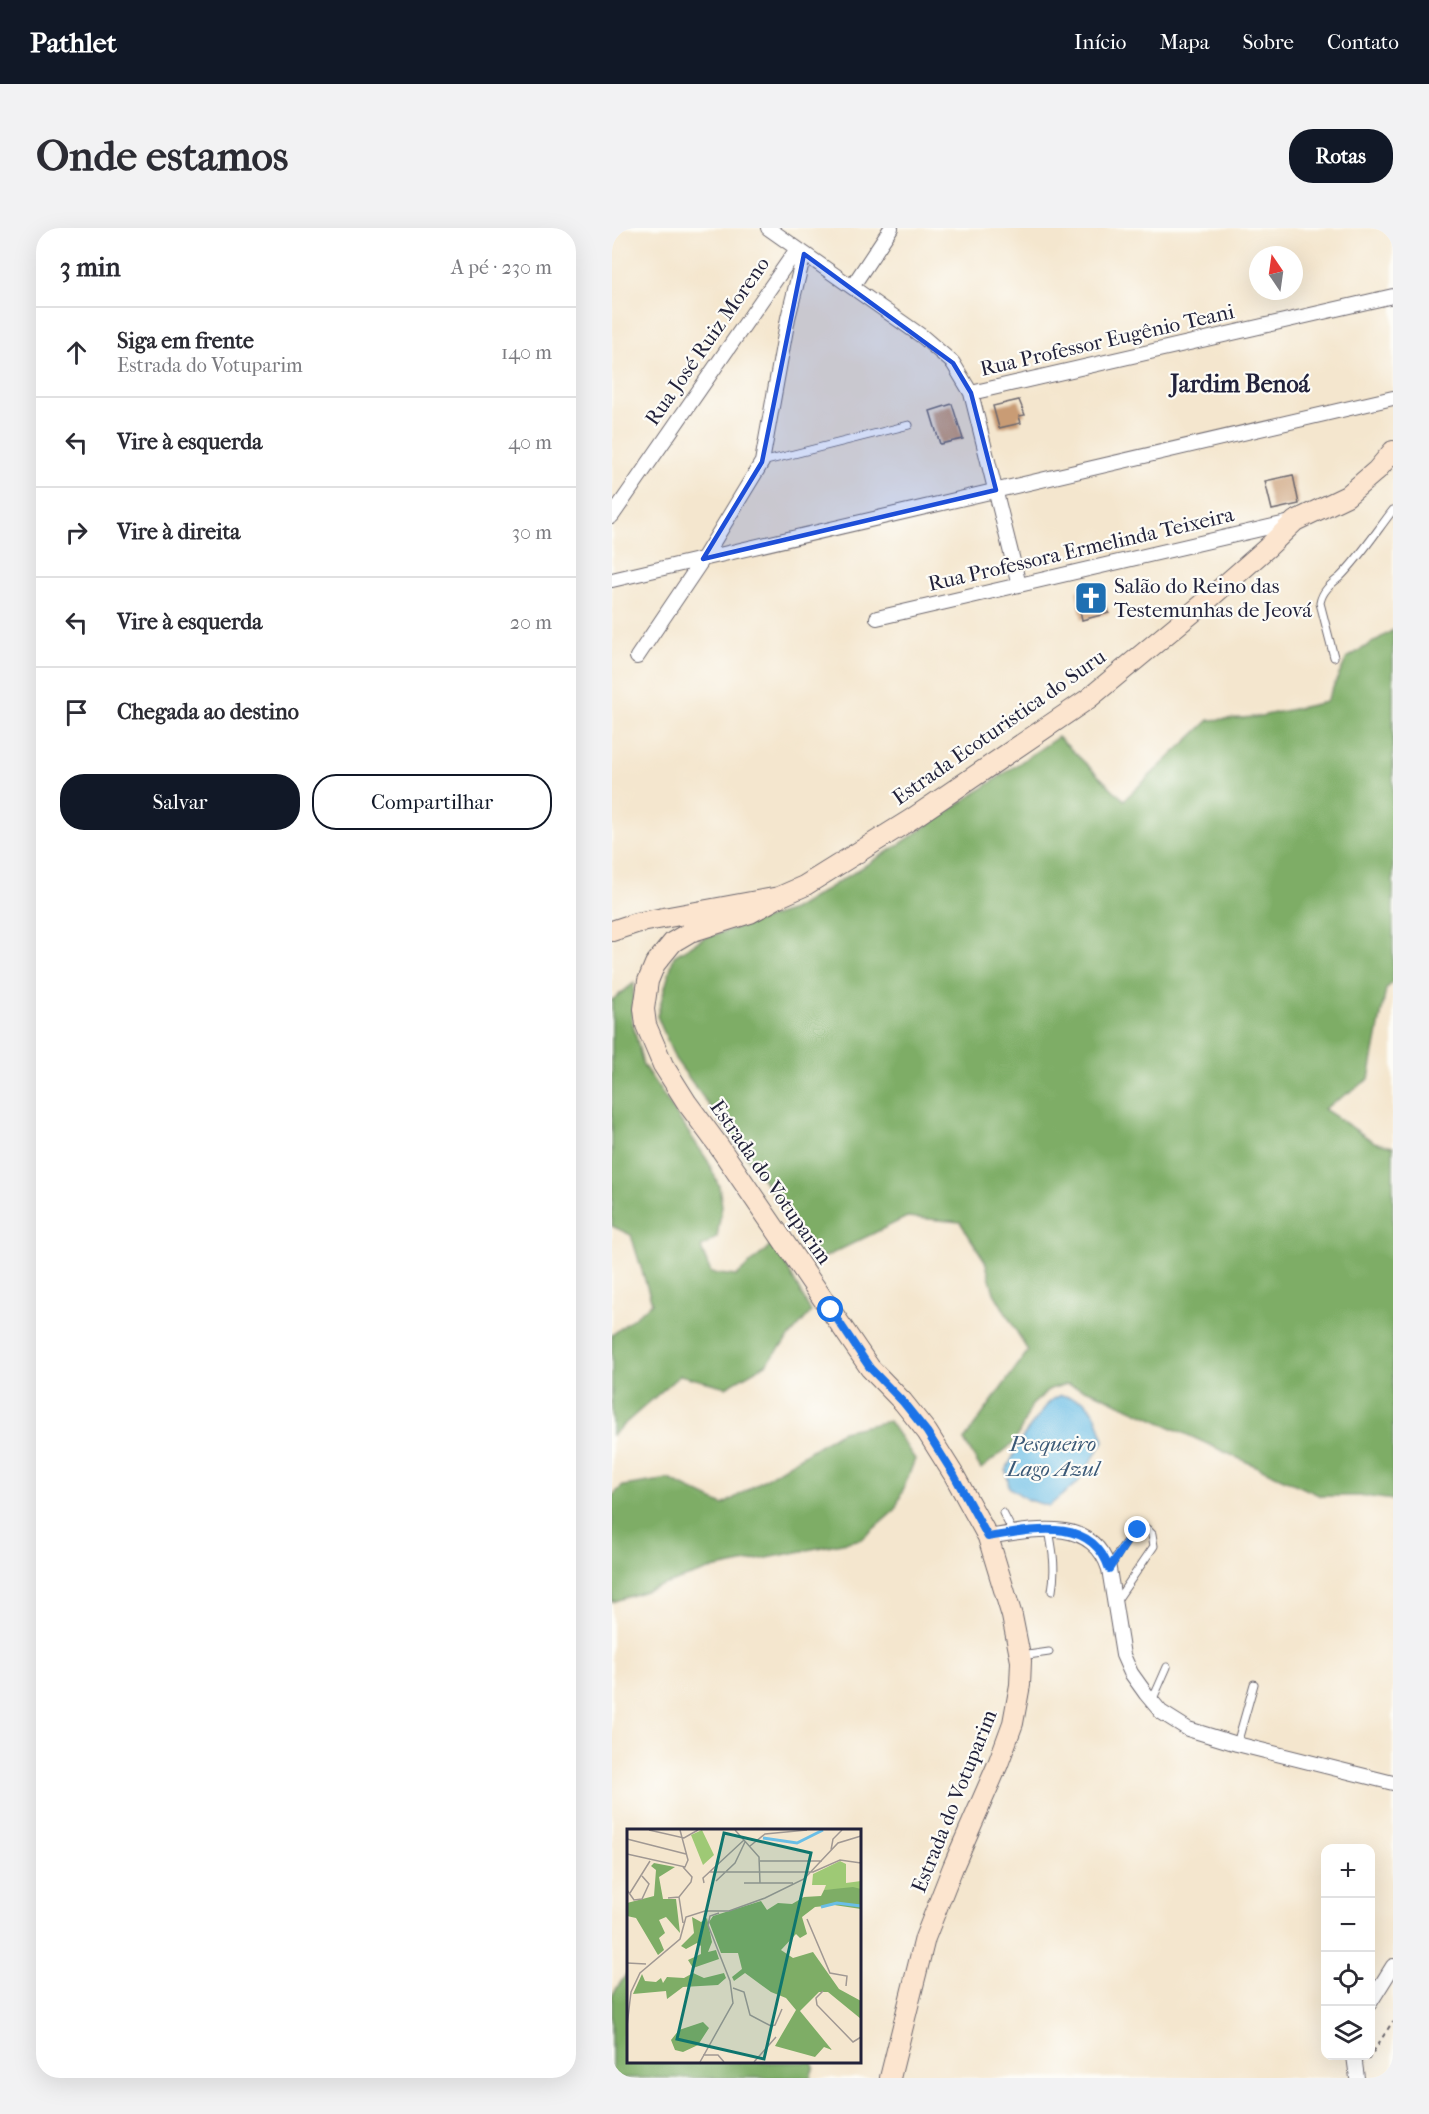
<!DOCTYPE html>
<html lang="pt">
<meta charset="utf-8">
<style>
:root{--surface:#fff;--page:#f2f2f3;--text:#2b2b33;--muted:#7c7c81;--line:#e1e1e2;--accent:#111827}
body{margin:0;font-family:"IM FELL French Canon",serif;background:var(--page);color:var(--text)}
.controls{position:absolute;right:18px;bottom:18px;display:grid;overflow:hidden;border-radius:12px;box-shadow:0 6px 24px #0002}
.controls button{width:54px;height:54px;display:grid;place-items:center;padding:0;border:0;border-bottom:2px solid var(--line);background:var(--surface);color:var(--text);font:30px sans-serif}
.compass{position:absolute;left:637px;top:18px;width:54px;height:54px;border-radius:50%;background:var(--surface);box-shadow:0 6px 24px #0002;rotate:347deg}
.stop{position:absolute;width:18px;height:18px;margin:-14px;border:4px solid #1a73e8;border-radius:50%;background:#fff}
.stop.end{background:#1a73e8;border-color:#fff;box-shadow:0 2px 6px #0008}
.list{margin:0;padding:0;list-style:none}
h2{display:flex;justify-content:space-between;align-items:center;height:78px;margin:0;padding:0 24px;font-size:26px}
h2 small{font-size:20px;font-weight:400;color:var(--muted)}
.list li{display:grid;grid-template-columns:39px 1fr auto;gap:18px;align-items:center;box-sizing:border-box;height:90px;padding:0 24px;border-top:2px solid var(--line)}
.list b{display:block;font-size:22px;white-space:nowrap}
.list p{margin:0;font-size:20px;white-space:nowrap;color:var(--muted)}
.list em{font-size:20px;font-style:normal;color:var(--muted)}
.actions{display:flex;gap:12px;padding:18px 24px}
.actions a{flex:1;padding:14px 0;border:2px solid var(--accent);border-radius:24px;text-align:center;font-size:21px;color:var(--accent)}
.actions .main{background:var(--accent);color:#fff}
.icon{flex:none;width:33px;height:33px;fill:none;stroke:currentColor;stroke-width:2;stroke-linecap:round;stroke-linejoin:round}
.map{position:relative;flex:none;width:781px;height:1850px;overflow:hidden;border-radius:24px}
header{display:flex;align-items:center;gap:36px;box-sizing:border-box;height:84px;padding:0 30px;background:var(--accent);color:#fff}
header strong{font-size:28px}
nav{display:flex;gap:33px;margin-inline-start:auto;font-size:21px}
.intro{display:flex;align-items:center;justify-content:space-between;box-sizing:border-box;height:144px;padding:0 36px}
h1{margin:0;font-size:42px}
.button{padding:15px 27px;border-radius:24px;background:var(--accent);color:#fff;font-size:21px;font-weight:700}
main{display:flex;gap:36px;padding:0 36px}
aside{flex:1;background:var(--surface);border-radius:24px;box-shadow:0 6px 24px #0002}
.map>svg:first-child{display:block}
.forest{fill:#7ead66;stroke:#506850;stroke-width:1.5}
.water{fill:#6abee6;stroke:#467090;stroke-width:1.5}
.building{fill:#c99c75}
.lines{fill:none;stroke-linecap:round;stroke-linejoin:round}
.lane-casing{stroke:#6c676e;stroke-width:9}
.street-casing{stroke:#6c676e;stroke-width:16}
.secondary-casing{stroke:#6c676e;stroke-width:22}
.path{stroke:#6c676e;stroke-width:2;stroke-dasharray:4.5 4.5;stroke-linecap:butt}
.lane{stroke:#fff;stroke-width:7}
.street{stroke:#fff;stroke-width:14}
.secondary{stroke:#fce5cf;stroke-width:20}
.route{stroke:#1a73e8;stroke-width:8}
.marked{fill:#1d4ed8;fill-opacity:0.2;stroke:#1d4ed8;stroke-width:4.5;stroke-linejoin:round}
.labels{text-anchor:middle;stroke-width:4.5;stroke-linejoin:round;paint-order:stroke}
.street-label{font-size:21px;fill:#22223b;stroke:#fdfcf7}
.poi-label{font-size:21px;fill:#22223b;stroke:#fdfcf7;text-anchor:start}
.water-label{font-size:22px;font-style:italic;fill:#3b5977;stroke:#fdfcf7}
.quarter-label{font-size:24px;font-weight:bold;fill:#22223b;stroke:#fdfcf7}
.inset-river{fill:none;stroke:#6abee6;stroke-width:3}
.inset-road{fill:none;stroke:#a09893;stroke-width:1.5}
.view{fill:#0f766e;fill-opacity:0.15;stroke:#0f766e;stroke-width:3}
.inset-edge{fill:none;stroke:#22223b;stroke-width:3}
</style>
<header>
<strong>Pathlet</strong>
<nav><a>Início</a><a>Mapa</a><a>Sobre</a><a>Contato</a></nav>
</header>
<div class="intro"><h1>Onde estamos</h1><a class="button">Rotas</a></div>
<main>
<aside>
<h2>3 min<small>A pé · 230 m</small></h2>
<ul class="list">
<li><svg class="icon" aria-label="ahead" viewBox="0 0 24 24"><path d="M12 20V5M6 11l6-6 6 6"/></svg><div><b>Siga em frente</b><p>Estrada do Votuparim</p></div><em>140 m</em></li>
<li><svg class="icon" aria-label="left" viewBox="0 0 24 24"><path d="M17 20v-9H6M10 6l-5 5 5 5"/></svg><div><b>Vire à esquerda</b></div><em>40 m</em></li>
<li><svg class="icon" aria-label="right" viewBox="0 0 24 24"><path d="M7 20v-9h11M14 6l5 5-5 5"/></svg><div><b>Vire à direita</b></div><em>30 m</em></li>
<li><svg class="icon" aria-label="left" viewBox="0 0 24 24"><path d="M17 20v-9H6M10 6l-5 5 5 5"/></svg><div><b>Vire à esquerda</b></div><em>20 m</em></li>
<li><svg class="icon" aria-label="arrive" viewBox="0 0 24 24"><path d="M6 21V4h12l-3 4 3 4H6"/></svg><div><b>Chegada ao destino</b></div></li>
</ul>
<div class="actions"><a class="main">Salvar</a><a>Compartilhar</a></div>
</aside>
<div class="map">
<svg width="781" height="1850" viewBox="0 0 781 1850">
<rect width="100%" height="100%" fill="#fdfcf7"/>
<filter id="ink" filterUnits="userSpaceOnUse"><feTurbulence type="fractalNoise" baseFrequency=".0167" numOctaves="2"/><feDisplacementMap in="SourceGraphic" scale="12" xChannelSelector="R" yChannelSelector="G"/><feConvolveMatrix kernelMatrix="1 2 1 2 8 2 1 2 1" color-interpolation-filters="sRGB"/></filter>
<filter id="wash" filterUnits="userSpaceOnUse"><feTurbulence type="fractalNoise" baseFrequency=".008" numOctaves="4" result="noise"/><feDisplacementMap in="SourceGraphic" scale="24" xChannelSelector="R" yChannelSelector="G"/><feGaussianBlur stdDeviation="1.35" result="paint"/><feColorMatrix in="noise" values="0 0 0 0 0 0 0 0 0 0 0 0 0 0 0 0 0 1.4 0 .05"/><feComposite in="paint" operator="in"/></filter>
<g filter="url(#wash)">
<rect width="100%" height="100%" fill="#f4e6ce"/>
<!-- forest -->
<path class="forest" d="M781,402V754L774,761L757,851L712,881L762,914L781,919V1272L752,1268H709L482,1164L455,1156L438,1161L420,1177L403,1214L369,1241L352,1212L416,1123L382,1065L373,1033L348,994L295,989L209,1031L63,831L45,788L62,728L92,710L181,682L285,618L446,509L512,572L597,492L644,489L714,474L735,430Z
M22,755L20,792L31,837L96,933L107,958L110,978L105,1009L89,1020L99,1045L124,1048L162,1015L199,1084L154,1136L114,1159L68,1147L0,1207V1107L40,1075L19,1007L0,998V772Z
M277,1193L303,1231L283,1282L250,1311L100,1341L0,1374V1268L11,1258L57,1251L111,1277L230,1203Z
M16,1744V1834H200L202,1838L198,1850H0V1767Z"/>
<!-- water -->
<path class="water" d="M449,1167L473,1173L484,1188L492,1213L466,1254L437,1278L416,1272L397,1259L394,1242L412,1207L438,1173Z"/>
<g id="blocks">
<!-- building -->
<path class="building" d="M407,172L413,187L407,188L409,195L387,200L381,178Z
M340,176L351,211L328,216L318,183Z
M681,247L687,276L660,282L653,253Z
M489,358L497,385L470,392L464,363Z"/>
</g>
</g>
<g filter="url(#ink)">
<use href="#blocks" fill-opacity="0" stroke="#6c676e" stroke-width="1.5"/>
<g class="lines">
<!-- lane casing -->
<g class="lane-casing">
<path id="lane" d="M150,234L297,197
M722,429L708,375C710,363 719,356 728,349C748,329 764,304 781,282
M391,1285L401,1304
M437,1302C441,1323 444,1341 440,1363
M497,1341C507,1325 515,1305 535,1301L540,1306L542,1318L503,1375
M409,1428L437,1424
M540,1473L555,1439
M625,1516L642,1456"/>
</g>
<!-- street casing -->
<g class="street-casing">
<path id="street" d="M156,0L311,109L341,135L359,165L407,357
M240,59L279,0
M359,165L781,68
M0,288L185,21
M0,352L781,170
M265,390L683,293
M25,429L91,331L150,234L176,90L192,26
M376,1309C419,1302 480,1287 497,1341L511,1427L519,1445L534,1466L549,1484L576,1501L625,1516L781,1555
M758,1775L781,1738
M742,1828L745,1850"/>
</g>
<!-- secondary casing -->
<g class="secondary-casing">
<path id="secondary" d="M167,669L138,685L78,704L61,714L43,736L36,753L32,781L34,797L51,837L75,875L106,917L258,1140L291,1174L315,1204L342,1247L376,1309L400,1388L409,1433L408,1457L401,1495L386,1536L341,1639L313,1710L278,1850
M0,703L24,695L167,669L192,658L298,592L476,471L591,376L655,320L683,293L735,268L765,242L781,223"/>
</g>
<!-- path -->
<path class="path" d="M756,1832L781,1793"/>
<!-- lane -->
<use href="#lane" class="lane"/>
<!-- street -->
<use href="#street" class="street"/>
<!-- secondary -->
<use href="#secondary" class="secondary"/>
</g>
</g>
<g class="lines" filter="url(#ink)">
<!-- route -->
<path class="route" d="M219,1082L258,1140L291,1174L315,1204L342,1247L376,1309C419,1302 480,1287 497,1341L519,1307L526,1302"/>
</g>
<!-- marked area -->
<path class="marked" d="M192,26L341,135L359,165L384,262L91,331L150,234Z"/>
<!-- icons -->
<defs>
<g id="church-square" transform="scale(1.725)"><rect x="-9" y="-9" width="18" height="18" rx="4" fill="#1f6fb2" stroke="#fdfcf7"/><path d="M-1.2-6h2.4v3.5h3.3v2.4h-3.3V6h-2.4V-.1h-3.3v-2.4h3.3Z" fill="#fff"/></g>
</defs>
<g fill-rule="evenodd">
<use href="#church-square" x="479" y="370"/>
</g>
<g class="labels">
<!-- street labels -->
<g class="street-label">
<text transform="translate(495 112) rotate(-13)" y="7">Rua Professor Eugênio Teani</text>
<text transform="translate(95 113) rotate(-55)" y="7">Rua José Ruiz Moreno</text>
<text transform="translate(469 321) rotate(-13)" y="7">Rua Professora Ermelinda Teixeira</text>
<text transform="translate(387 499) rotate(-35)" y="7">Estrada Ecoturistica do Suru</text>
<text transform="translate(159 954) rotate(55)" y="7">Estrada do Votuparim</text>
<text transform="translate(342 1573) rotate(-68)" y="7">Estrada do Votuparim</text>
</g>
<!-- poi labels -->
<g class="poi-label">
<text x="502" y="365">Salão do Reino das<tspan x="502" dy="24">Testemunhas de Jeová</tspan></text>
</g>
<!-- water labels -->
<g class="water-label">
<text x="441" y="1223">Pesqueiro<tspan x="441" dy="25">Lago Azul</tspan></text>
</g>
<!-- quarter labels -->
<g class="quarter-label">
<text x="628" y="164">Jardim Benoá</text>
</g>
</g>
<!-- overview -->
<g transform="translate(15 1601)">
<rect width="234" height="234" fill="#f4e6ce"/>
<path d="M75,1L87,26L76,36L64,6ZM213,32L219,35V54L234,52V60L197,61L199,56H185L186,45Z" fill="#9ec975"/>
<path d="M27,34L48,38L32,48L36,70H49L53,104L39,88L32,91L38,104L32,109L37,121L31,126L9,89L0,87V74L27,67L29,41L24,37ZM226,58L234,60V80L207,76L188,78L175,88L180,105L173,109L169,105L154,121L166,129L186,123L212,160L234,172V190L201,163H192L173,182L205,221L197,218L188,228L148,217L169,181L159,169L144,163L118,144L107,152L105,148L115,140L111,124H94L82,93L86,87L134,72L140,81L151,74L165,75L177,68L194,67L197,61ZM65,88L74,93L80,89L85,113L81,123L89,121L92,130L66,139L61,131L74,125V117L70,114L59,120L54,117L67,104ZM66,144L77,149L97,144L99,149L91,156L56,158L40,170L39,162L6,165L15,145L18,152L29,153L34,149L36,154L40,148L57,149ZM76,193L82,199L71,216L56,223L48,221L44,211L52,201Z" fill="#7ead66"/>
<path class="inset-river" d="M136,9L170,14L196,1M194,78L210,74L234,77"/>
<path class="inset-road" d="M22,1L57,9L71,1M108,1L132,28L133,54M0,10L59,25M123,17L138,5L180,1M204,21L206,10L215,1M0,25L58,38L61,31L53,1M133,32H195M82,43H186L213,31L234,34M89,52L108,34L118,13M77,54L76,49L117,11M117,54H166M0,61L7,71L15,70L22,55L15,47M3,64L23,32M52,68L56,94M41,69L52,68L64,53L65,48L56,38M180,90L203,144L220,147L219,157M0,134L19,135M106,159L117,163L123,186L144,197L148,196L155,180M196,162L189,169L190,176L226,213L234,208M0,197L4,163L13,144L53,110L59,88L78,82H102L138,69L177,50L211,14L234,7M76,226H91L97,233M73,233L106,174L103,152L81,96L83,87L92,84M127,233L149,208"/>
<path class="view" d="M97,4L184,24L137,230L50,210Z"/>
<rect width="234" height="234" class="inset-edge"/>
</g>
</svg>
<div class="controls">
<button>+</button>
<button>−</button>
<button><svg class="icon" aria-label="locate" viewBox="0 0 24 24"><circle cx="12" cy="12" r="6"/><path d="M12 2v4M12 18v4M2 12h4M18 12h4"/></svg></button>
<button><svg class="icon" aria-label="layers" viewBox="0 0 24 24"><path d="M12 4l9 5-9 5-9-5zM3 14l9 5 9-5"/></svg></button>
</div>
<svg class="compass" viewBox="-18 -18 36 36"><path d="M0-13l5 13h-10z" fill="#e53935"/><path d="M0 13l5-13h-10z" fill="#7c7c81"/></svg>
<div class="stop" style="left:219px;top:1082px"></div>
<div class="stop end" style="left:526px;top:1302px"></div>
</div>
</main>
